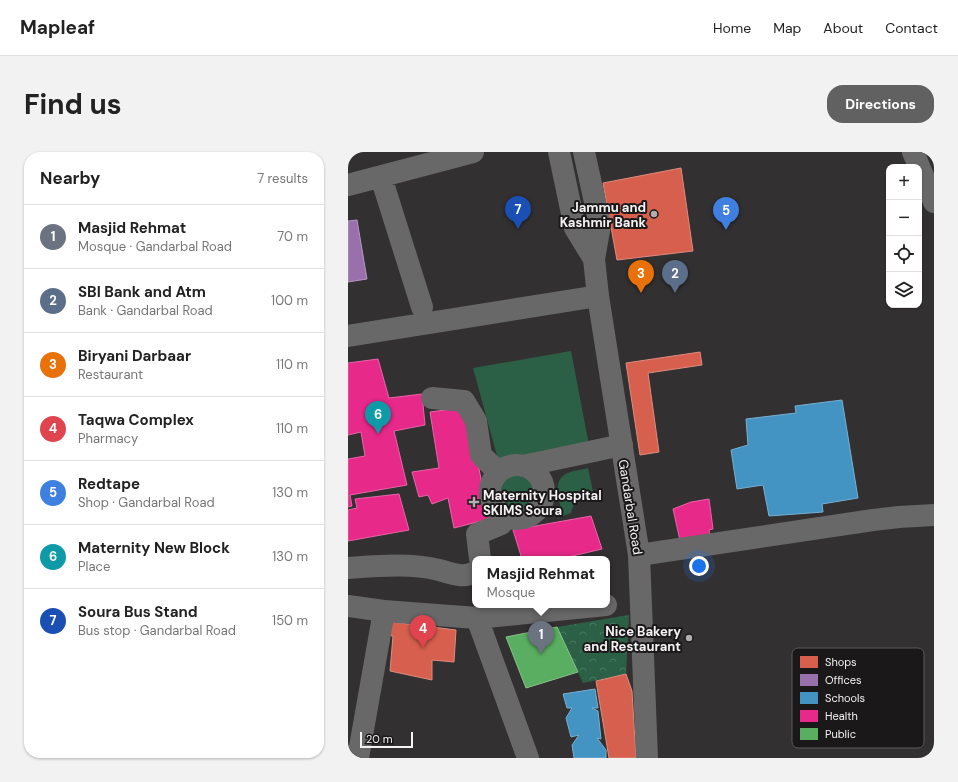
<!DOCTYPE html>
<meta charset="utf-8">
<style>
:root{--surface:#fff;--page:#f2f2f2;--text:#222;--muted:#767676;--line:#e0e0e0;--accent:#626162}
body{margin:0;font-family:"DM Sans",sans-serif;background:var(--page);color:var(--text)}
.controls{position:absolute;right:12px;top:12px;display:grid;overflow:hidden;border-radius:8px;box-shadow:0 1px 3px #0004}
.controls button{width:36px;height:36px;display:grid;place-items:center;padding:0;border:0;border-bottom:1px solid var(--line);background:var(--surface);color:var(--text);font:20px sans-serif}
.scale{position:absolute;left:12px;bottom:10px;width:53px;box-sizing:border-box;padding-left:4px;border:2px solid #f5f2f4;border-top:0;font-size:11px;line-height:14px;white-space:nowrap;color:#f5f2f4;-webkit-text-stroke:3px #1a1819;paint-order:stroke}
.you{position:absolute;left:351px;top:414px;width:14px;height:14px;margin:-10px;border:3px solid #fff;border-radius:50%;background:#1a73e8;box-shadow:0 0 0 6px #1a73e833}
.badge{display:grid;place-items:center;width:26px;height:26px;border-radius:50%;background:var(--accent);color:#fff;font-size:13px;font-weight:700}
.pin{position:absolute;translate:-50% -33px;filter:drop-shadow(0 1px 2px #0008)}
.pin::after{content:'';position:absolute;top:21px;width:14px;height:12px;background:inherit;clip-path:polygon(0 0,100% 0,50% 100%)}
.popup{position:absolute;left:124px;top:404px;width:138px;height:52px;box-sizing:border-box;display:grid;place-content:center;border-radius:8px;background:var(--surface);filter:drop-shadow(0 1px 3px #0005);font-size:13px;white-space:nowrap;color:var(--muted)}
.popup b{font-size:15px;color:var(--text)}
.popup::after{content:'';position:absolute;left:50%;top:100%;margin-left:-8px;border:8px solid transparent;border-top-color:var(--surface)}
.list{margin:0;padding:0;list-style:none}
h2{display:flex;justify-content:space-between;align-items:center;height:52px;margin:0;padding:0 16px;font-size:17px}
h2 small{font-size:13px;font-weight:400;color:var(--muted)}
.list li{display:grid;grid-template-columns:26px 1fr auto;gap:12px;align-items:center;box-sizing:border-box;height:64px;padding:0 16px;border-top:1px solid var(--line)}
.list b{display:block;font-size:15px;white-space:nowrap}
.list p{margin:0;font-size:13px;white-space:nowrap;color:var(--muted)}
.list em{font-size:13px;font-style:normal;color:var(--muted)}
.icon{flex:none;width:22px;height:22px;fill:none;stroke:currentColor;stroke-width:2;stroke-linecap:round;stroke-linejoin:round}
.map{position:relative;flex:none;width:586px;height:606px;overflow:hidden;border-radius:16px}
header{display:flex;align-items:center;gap:24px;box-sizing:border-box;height:56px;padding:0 20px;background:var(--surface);border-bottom:1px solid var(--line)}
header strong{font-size:19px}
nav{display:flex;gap:22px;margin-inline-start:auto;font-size:14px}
.intro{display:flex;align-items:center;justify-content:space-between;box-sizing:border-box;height:96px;padding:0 24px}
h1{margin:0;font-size:28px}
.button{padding:10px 18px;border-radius:16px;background:var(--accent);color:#fff;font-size:14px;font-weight:700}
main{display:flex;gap:24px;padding:0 24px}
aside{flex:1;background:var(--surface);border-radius:16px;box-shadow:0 1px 3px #0004}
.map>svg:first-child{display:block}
.grass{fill:#2b6047}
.park{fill:url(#park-crowns)}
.shops{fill:#d6604d;stroke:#df8c7f}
.offices{fill:#9970ab;stroke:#b597c1}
.schools{fill:#4393c3;stroke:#78b0d2}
.health{fill:#e7298a;stroke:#eb65aa}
.public{fill:#5aae61;stroke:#88c28d}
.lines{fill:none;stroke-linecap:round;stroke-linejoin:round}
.minor{stroke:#686868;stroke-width:22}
.major{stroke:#696868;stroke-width:22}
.poi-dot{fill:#b1aeb0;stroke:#1a1819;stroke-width:1.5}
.labels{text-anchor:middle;stroke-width:4;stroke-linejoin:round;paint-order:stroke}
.poi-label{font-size:13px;font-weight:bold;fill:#f5f2f4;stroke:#1a1819;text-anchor:end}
.street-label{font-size:13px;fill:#f5f2f4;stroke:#1a1819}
.key{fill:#1a1819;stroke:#5c595b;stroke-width:1}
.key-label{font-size:11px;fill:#f5f2f4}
</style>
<header>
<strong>Mapleaf</strong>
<nav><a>Home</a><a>Map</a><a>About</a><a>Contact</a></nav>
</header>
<div class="intro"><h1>Find us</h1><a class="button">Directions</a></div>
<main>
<aside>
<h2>Nearby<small>7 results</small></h2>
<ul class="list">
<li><span class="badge" style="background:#6b7280">1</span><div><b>Masjid Rehmat</b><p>Mosque · Gandarbal Road</p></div><em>70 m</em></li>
<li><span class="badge" style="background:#5c6f8a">2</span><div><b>SBI Bank and Atm</b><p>Bank · Gandarbal Road</p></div><em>100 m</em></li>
<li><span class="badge" style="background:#e8710a">3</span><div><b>Biryani Darbaar</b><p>Restaurant</p></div><em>110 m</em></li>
<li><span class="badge" style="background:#e0444e">4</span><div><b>Taqwa Complex</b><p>Pharmacy</p></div><em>110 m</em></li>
<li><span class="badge" style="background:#3f7fe0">5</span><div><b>Redtape</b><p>Shop · Gandarbal Road</p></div><em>130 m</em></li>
<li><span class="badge" style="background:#0f9aa8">6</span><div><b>Maternity New Block</b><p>Place</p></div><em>130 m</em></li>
<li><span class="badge" style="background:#1a4fb4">7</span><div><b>Soura Bus Stand</b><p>Bus stop · Gandarbal Road</p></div><em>150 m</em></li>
</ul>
</aside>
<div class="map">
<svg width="586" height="606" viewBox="0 0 586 606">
<defs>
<pattern id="park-crowns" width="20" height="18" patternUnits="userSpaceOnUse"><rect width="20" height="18" fill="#2b6047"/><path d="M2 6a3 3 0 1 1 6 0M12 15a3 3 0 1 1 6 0" fill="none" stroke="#4a7762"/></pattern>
</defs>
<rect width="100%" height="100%" fill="#323031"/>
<!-- grass -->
<path class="grass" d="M223,199L241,293L151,311L125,216Z
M240,316L247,348C234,347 226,346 223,361L215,364C212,352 204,332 216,323C221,319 233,318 240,316Z
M150 340a20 20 0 1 1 40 0a20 20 0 1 1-40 0Z"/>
<!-- park -->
<path class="park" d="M281,463L278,522L235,531L209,475Z"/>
<!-- shops -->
<path class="shops" d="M333,16L345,99L269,108L255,31Z
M352,200L354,213L300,221L311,300L292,303L278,211Z
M36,469L108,478L106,510L84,508V528L42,519L45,484L36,483Z
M278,522L284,539L288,606H261L248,529Z"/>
<!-- offices -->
<path class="offices" d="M9,68L19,127L0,130V69Z"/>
<!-- schools -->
<path class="schools" d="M494,248L510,346L474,352L475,360L421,364L415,333L389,337L383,298L400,293L398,267L448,261L447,254Z
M247,537L250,556H244L250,559L253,587L249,586L258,598V606H226L224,593L231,583L223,585L218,566L224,556H219L215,542Z"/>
<!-- health -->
<path class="health" d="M30,207L41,246L74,242L77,273L46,279L59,333L2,343L4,354L0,355V307L17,304L13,280L0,283V211Z
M112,256L121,267L141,367L106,376L100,346L84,352L80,343L71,345L64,320L91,316L82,260Z
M51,342L61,378L0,389V358L9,356L7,347Z
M361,347L365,377L361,378L362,387L333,393L325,357L343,350Z
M243,364L254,397L212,407H174L165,378Z"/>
<!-- public -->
<path class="public" d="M209,475L230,520L178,536L158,485Z"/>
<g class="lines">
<!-- minor -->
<path class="minor" d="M565,0L586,50
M33,25L74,155
M0,33L125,0
M0,184L250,144
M84,246L116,249L128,269L133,303L150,320
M142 340a27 27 0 1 1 54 0a27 27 0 1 1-54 0Z
M175,314L274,293
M291,403L525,368L551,365L586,363
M132,407L129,382L153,372L158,365
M0,416C30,414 62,411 91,418C103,421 115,427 127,420
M129,466L180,606
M10,606L36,459"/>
<!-- major -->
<path class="major" d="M211,0L227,76L246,107
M236,0L252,73L246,107L250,144L291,403L299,606
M0,454L36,459L129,466L258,453"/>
</g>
<!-- markers -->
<g class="poi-dot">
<circle cx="306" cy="62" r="4"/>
<path d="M124 344h4v4h4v4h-4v4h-4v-4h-4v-4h4z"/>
<circle cx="341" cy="486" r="4"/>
</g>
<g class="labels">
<!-- poi labels -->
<g class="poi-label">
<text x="298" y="60">Jammu and<tspan x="298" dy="15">Kashmir Bank</tspan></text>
<text x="135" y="348" text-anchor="start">Maternity Hospital<tspan x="135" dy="15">SKIMS Soura</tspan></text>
<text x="333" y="484">Nice Bakery<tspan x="333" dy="15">and Restaurant</tspan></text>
</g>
<!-- street labels -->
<g class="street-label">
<text transform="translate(283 355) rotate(81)" y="5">Gandarbal Road</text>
</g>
</g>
<!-- legend -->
<rect x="444" y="496" width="132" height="100" rx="6" class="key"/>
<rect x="452" y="504" width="18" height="12" fill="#d6604d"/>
<rect x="452" y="522" width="18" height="12" fill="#9970ab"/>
<rect x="452" y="540" width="18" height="12" fill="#4393c3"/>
<rect x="452" y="558" width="18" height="12" fill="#e7298a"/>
<rect x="452" y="576" width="18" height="12" fill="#5aae61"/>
<g class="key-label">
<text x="477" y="514">Shops</text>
<text x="477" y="532">Offices</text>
<text x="477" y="550">Schools</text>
<text x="477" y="568">Health</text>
<text x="477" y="586">Public</text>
</g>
</svg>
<div class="controls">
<button>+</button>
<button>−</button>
<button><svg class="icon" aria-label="locate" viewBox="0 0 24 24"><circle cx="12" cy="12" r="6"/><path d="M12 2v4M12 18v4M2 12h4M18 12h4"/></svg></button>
<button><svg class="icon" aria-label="layers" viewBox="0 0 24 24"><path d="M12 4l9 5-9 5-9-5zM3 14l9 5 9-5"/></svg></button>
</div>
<div class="scale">20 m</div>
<div class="you"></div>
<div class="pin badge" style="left:193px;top:502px;background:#6b7280">1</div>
<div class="popup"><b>Masjid Rehmat</b>Mosque</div>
<div class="pin badge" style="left:327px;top:141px;background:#5c6f8a">2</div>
<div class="pin badge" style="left:293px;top:141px;background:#e8710a">3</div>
<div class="pin badge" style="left:75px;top:496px;background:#e0444e">4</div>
<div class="pin badge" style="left:378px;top:78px;background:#3f7fe0">5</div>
<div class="pin badge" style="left:30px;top:282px;background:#0f9aa8">6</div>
<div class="pin badge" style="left:170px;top:77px;background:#1a4fb4">7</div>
</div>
</main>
